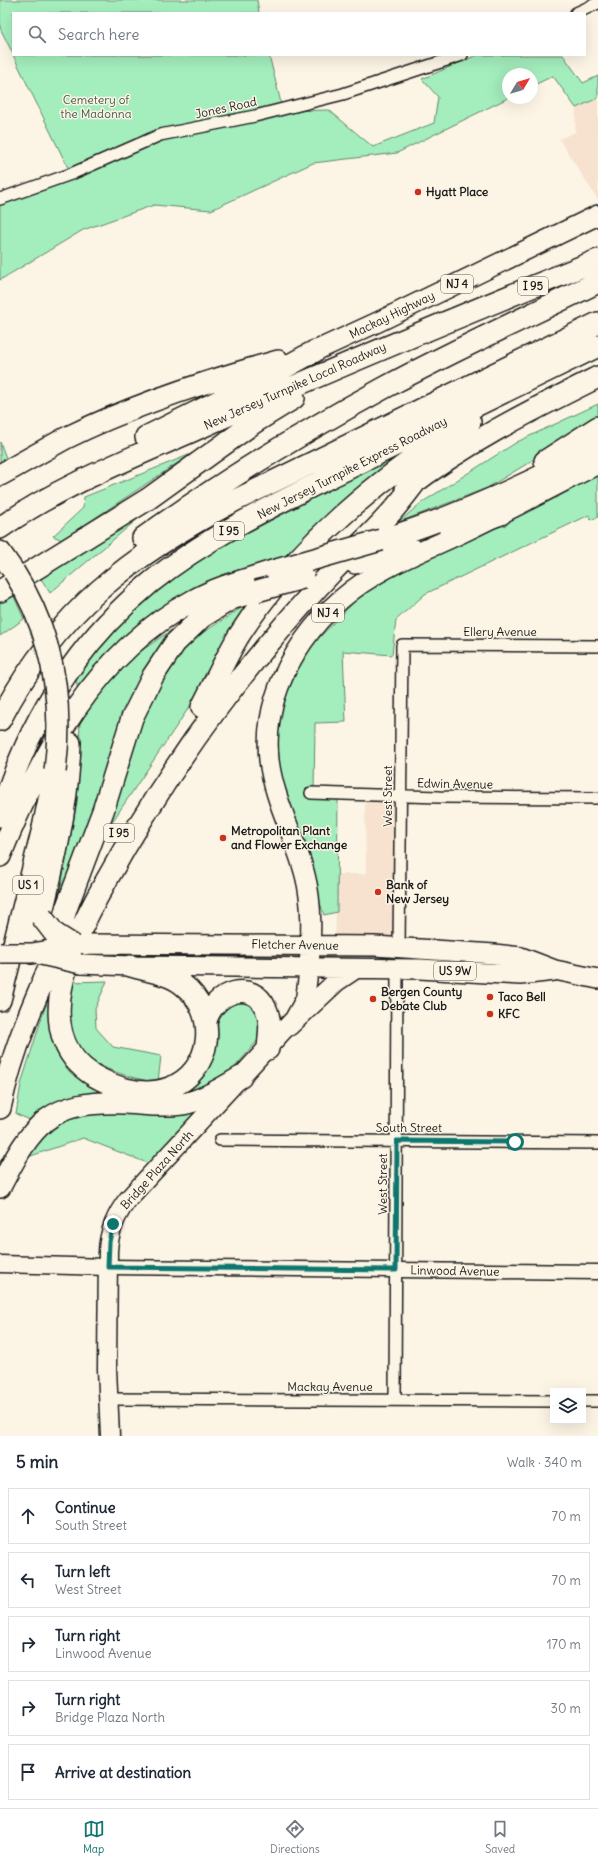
<!DOCTYPE html>
<meta charset="utf-8">
<style>
:root{--surface:#fff;--page:#f6f6f7;--text:#1f2937;--muted:#747a83;--line:#e0e1e3;--accent:#0f766e}
body{margin:0;font-family:Delius,sans-serif;background:var(--page);color:var(--text)}
.controls{position:absolute;right:12px;bottom:12px;display:grid;overflow:hidden;border-radius:0px;box-shadow:0 4px 16px #0002}
.controls button{width:36px;height:36px;display:grid;place-items:center;padding:0;border:0;border-bottom:1px solid var(--line);background:var(--surface);color:var(--text);font:20px sans-serif}
.compass{position:absolute;left:502px;top:68px;width:36px;height:36px;border-radius:50%;background:var(--surface);box-shadow:0 4px 16px #0002;rotate:52deg}
.stop{position:absolute;width:12px;height:12px;margin:-9px;border:3px solid #0f766e;border-radius:50%;background:#fff}
.stop.end{background:#0f766e;border-color:#fff;box-shadow:0 1px 4px #0008}
.list{margin:0;padding:0;list-style:none}
h2{display:flex;justify-content:space-between;align-items:center;height:52px;margin:0;padding:0 16px;font-size:17px}
h2 small{font-size:13px;font-weight:400;color:var(--muted)}
.list li{display:grid;grid-template-columns:26px 1fr auto;gap:12px;align-items:center;box-sizing:border-box;height:56px;margin:0 8px 8px;padding:0 8px;border:1px solid var(--line);border-radius:0px}
.list b{display:block;font-size:15px;white-space:nowrap}
.list p{margin:0;font-size:13px;white-space:nowrap;color:var(--muted)}
.list em{font-size:13px;font-style:normal;color:var(--muted)}
.icon{flex:none;width:22px;height:22px;fill:none;stroke:currentColor;stroke-width:2;stroke-linecap:round;stroke-linejoin:round}
.map{position:relative;flex:none;width:598px;height:1436px;overflow:hidden}
.search{position:absolute;background:var(--surface);box-shadow:0 4px 16px #0002;left:12px;right:12px;top:12px;height:44px;display:flex;align-items:center;gap:10px;box-sizing:border-box;padding:0 14px;border-radius:0px;color:var(--muted);font-size:15px}
.sheet{height:372px;background:var(--surface)}
nav{display:flex;justify-content:space-around;align-items:center;box-sizing:border-box;height:56px;border-top:1px solid var(--line);background:var(--surface);font-size:11px;color:var(--muted)}
nav a{display:grid;justify-items:center;gap:2px}
nav .on{color:var(--accent)}
.map>svg:first-child{display:block}
.built{fill:#f6e2ce}
.green{fill:#a4eebd;stroke:#60856c}
.lines{fill:none;stroke-linecap:round;stroke-linejoin:round}
.minor-casing{stroke:#1c1c1c;stroke-width:14}
.tertiary-casing{stroke:#1c1c1c;stroke-width:17}
.secondary-casing{stroke:#1c1c1c;stroke-width:19}
.primary-casing{stroke:#1c1c1c;stroke-width:21}
.trunk-casing{stroke:#1c1c1c;stroke-width:22}
.motorway-casing{stroke:#1c1c1c;stroke-width:24}
.minor{stroke:#fcf5e5;stroke-width:11}
.tertiary{stroke:#fcf5e5;stroke-width:14}
.secondary{stroke:#fcf5e5;stroke-width:16}
.primary{stroke:#fcf5e5;stroke-width:18}
.trunk{stroke:#fcf5e5;stroke-width:19}
.motorway{stroke:#fcf5e5;stroke-width:21}
.trunk-bridge-casing{stroke:#1c1c1c;stroke-width:22;stroke-linecap:butt}
.motorway-bridge-casing{stroke:#1c1c1c;stroke-width:24;stroke-linecap:butt}
.trunk-bridge{stroke:#fcf5e5;stroke-width:19}
.motorway-bridge{stroke:#fcf5e5;stroke-width:21}
.route{stroke:#0f766e;stroke-width:5}
.poi-dot{fill:#c8321e;stroke:#fcf5e5;stroke-width:1.5}
.labels{text-anchor:middle;stroke-width:3;stroke-linejoin:round;paint-order:stroke}
.shield{fill:#fcf5e5;stroke:#5f5d58;stroke-width:1}
.shield-label{font-size:11px;font-weight:bold;fill:#1c1c1c}
.park-label{font-size:12px;fill:#455b4c;stroke:#fcf5e5}
.street-label{font-size:12px;fill:#1c1c1c;stroke:#fcf5e5}
.poi-label{font-size:12px;font-weight:bold;fill:#1c1c1c;stroke:#fcf5e5;text-anchor:start}
</style>
<div class="map">
<svg width="598" height="1436" viewBox="0 0 598 1436">
<rect width="100%" height="100%" fill="#fcf5e5"/>
<filter id="ink" filterUnits="userSpaceOnUse"><feTurbulence type="fractalNoise" baseFrequency=".025" numOctaves="2"/><feDisplacementMap in="SourceGraphic" scale="8" xChannelSelector="R" yChannelSelector="G"/><feConvolveMatrix kernelMatrix="1 2 1 2 8 2 1 2 1" color-interpolation-filters="sRGB"/></filter>
<g filter="url(#ink)">
<!-- built -->
<path class="built" d="M598,98V200L559,139L575,132L576,108Z
M365,796H401L399,948L335,945L337,874H366Z"/>
<!-- green -->
<path class="green" d="M0,0H257L259,13H13V54L0,28Z
M13,55H269L283,111L329,110L373,147L434,123L438,97L422,79L477,55H563L583,83L598,76V98L576,108L553,76L532,86V74H508V98L397,153L313,163L211,210L154,205L83,230L0,280V199L71,174Z
M598,404V417L553,448L487,488L399,522L421,503L517,442Z
M0,442L9,466L0,471Z
M421,442L298,555L194,588L127,636L78,691L75,674L143,599L207,554Z
M191,454L62,540L53,536L83,508L84,497Z
M598,474V517L591,520L589,515L425,594L396,620L392,655L343,651L346,722L315,723L314,793L338,795L337,912L324,915L281,783L276,720L304,653L362,594L441,550Z
M166,495L50,593L38,574Z
M12,592L24,619L0,636V599Z
M249,603L192,703L108,828L149,698L187,643Z
M176,627L133,699L56,912L77,803L80,720L126,661Z
M107,981L95,1009L96,1028L113,1047L161,1056L158,1082C135,1080 89,1067 76,1046C69,1033 70,998 70,982Z
M248,1001L260,1010L265,1032L229,1074L203,1090H187L208,1065L218,1037V1013L230,1004Z
M46,1004L52,1011L63,1055L123,1096L35,1122L16,1114L21,1084Z
M200,1106L150,1164L83,1138L28,1157L39,1135L71,1113Z"/>
<g class="lines">
<!-- minor casing -->
<g class="minor-casing">
<path id="minor" d="M576,13L598,3
M0,199L71,174L160,135L255,116L343,94L462,55
M311,793L439,797L598,798
M399,948L402,645L598,646
M220,1140L598,1143
M107,1399L553,1401
M395,1400L397,969
M583,1401H598"/>
</g>
<!-- tertiary casing -->
<g class="tertiary-casing">
<path id="tertiary" d="M108,1267L598,1272"/>
</g>
<!-- secondary casing -->
<g class="secondary-casing">
<path id="secondary" d="M0,1264L108,1267"/>
</g>
<!-- primary casing -->
<g class="primary-casing">
<path id="primary" d="M110,1436L107,1369L108,1251C109,1230 116,1214 129,1198L294,1019L305,999L309,968"/>
</g>
<!-- trunk casing -->
<g class="trunk-casing">
<path id="trunk" d="M315,351L378,322L598,215
M74,946L89,944L375,946L494,954L521,957L555,970L598,979
M81,964L131,966L420,969L520,975L554,971
M309,968C311,937 313,905 305,875C295,836 274,801 269,760C261,685 312,612 375,575C404,557 438,545 468,530C512,509 555,486 598,464
M289,1026L337,981L355,969"/>
</g>
<!-- motorway casing -->
<g class="motorway-casing">
<path id="motorway" d="M146,437L273,374L315,351
M545,461L598,427
M0,475C22,463 44,450 66,438C133,405 206,381 278,361
M406,489C465,443 532,410 598,377
M0,528C62,484 137,456 206,425C336,367 467,313 598,260
M450,531L501,514
M143,538C220,483 301,433 384,388C454,350 527,317 598,282
M381,540C457,517 528,484 598,447
M0,552L14,572
M355,563L410,546
M0,591L148,499L255,422L294,398
M202,707C214,684 225,659 238,637C293,550 381,474 470,422
M0,720C57,610 129,557 236,500L598,323
M0,816C27,723 75,645 150,583C214,531 293,496 367,459C444,422 521,384 598,346
M0,856C41,755 94,653 194,600C220,586 248,579 276,570
M32,953C49,884 68,815 70,743
M54,953L66,909L103,811L132,718L153,676L175,643L202,617L231,599L257,591
M131,966C147,971 168,973 182,984C220,1012 213,1072 169,1088C147,1096 122,1090 102,1080C21,1041 74,938 105,883C152,798 207,716 270,642C290,618 311,594 333,571C350,553 369,537 385,519C397,507 407,493 417,480
M0,1000L43,828L55,771
M206,1021C214,992 253,978 266,1009C272,1022 269,1035 268,1049
M0,1108C12,1050 37,994 61,941
M0,1187C33,1123 49,1100 125,1103C144,1104 165,1107 183,1104C204,1100 223,1087 241,1077"/>
</g>
<!-- minor -->
<use href="#minor" class="minor"/>
<!-- tertiary -->
<use href="#tertiary" class="tertiary"/>
<!-- secondary -->
<use href="#secondary" class="secondary"/>
<!-- primary -->
<use href="#primary" class="primary"/>
<!-- trunk -->
<use href="#trunk" class="trunk"/>
<!-- motorway -->
<use href="#motorway" class="motorway"/>
<!-- trunk-bridge casing -->
<g class="trunk-bridge-casing">
<path id="trunk-bridge" d="M0,953H32L74,946
M41,955L81,964"/>
</g>
<!-- motorway-bridge casing -->
<g class="motorway-bridge-casing">
<path id="motorway-bridge" d="M276,570L381,540
M14,572C52,632 64,700 55,771
M257,591L303,578
M41,916L55,934L74,946"/>
</g>
<!-- trunk-bridge -->
<use href="#trunk-bridge" class="trunk-bridge"/>
<!-- motorway-bridge -->
<use href="#motorway-bridge" class="motorway-bridge"/>
</g>
</g>
<g class="lines" filter="url(#ink)">
<!-- route -->
<path class="route" d="M113,1224L109,1242L108,1267L396,1270L397,1141L515,1142"/>
</g>
<!-- markers -->
<g class="poi-dot">
<circle cx="418" cy="192" r="4"/>
<circle cx="223" cy="838" r="4"/>
<circle cx="378" cy="892" r="4"/>
<circle cx="490" cy="997" r="4"/>
<circle cx="373" cy="999" r="4"/>
<circle cx="490" cy="1014" r="4"/>
</g>
<g class="labels">
<!-- shield labels -->
<g class="shield">
<rect x="441" y="275" width="32" height="18" rx="3"/>
<rect x="518" y="277" width="30" height="18" rx="3"/>
<rect x="214" y="522" width="30" height="18" rx="3"/>
<rect x="312" y="604" width="32" height="18" rx="3"/>
<rect x="104" y="824" width="30" height="18" rx="3"/>
<rect x="13" y="876" width="30" height="18" rx="3"/>
<rect x="434" y="962" width="42" height="18" rx="3"/>
</g>
<g class="shield-label">
<text x="457" y="288">NJ 4</text>
<text x="533" y="290">I 95</text>
<text x="229" y="535">I 95</text>
<text x="328" y="617">NJ 4</text>
<text x="119" y="837">I 95</text>
<text x="28" y="889">US 1</text>
<text x="455" y="975">US 9W</text>
</g>
<!-- park labels -->
<g class="park-label">
<text x="96" y="104">Cemetery of<tspan x="96" dy="14">the Madonna</tspan></text>
</g>
<!-- street labels -->
<g class="street-label">
<text transform="translate(226 108) rotate(-12)" y="4">Jones Road</text>
<text transform="translate(392 315) rotate(-26)" y="4">Mackay Highway</text>
<text transform="translate(295 386) rotate(-24)" y="4">New Jersey Turnpike Local Roadway</text>
<text transform="translate(352 468) rotate(-27)" y="4">New Jersey Turnpike Express Roadway</text>
<text x="500" y="636">Ellery Avenue</text>
<text transform="translate(455 784) rotate(1)" y="4">Edwin Avenue</text>
<text transform="translate(388 796) rotate(-90)" y="4">West Street</text>
<text transform="translate(295 945) rotate(1)" y="4">Fletcher Avenue</text>
<text x="409" y="1132">South Street</text>
<text transform="translate(157 1170) rotate(-48)" y="4">Bridge Plaza North</text>
<text transform="translate(383 1184) rotate(-90)" y="4">West Street</text>
<text transform="translate(455 1271) rotate(1)" y="4">Linwood Avenue</text>
<text x="330" y="1391">Mackay Avenue</text>
</g>
<!-- poi labels -->
<g class="poi-label">
<text x="426" y="196">Hyatt Place</text>
<text x="231" y="835">Metropolitan Plant<tspan x="231" dy="14">and Flower Exchange</tspan></text>
<text x="386" y="889">Bank of<tspan x="386" dy="14">New Jersey</tspan></text>
<text x="381" y="996">Bergen County<tspan x="381" dy="14">Debate Club</tspan></text>
<text x="498" y="1001">Taco Bell</text>
<text x="498" y="1018">KFC</text>
</g>
</g>
</svg>
<div class="controls">
<button><svg class="icon" aria-label="layers" viewBox="0 0 24 24"><path d="M12 4l9 5-9 5-9-5zM3 14l9 5 9-5"/></svg></button>
</div>
<svg class="compass" viewBox="-18 -18 36 36"><path d="M0-13l5 13h-10z" fill="#e53935"/><path d="M0 13l5-13h-10z" fill="#747a83"/></svg>
<div class="stop" style="left:515px;top:1142px"></div>
<div class="stop end" style="left:113px;top:1224px"></div>
<div class="search"><svg class="icon" aria-label="search" viewBox="0 0 24 24"><circle cx="10" cy="10" r="6"/><path d="M15 15l6 6"/></svg>Search here</div>
</div>
<section class="sheet">
<h2>5 min<small>Walk · 340 m</small></h2>
<ul class="list">
<li><svg class="icon" aria-label="ahead" viewBox="0 0 24 24"><path d="M12 20V5M6 11l6-6 6 6"/></svg><div><b>Continue</b><p>South Street</p></div><em>70 m</em></li>
<li><svg class="icon" aria-label="left" viewBox="0 0 24 24"><path d="M17 20v-9H6M10 6l-5 5 5 5"/></svg><div><b>Turn left</b><p>West Street</p></div><em>70 m</em></li>
<li><svg class="icon" aria-label="right" viewBox="0 0 24 24"><path d="M7 20v-9h11M14 6l5 5-5 5"/></svg><div><b>Turn right</b><p>Linwood Avenue</p></div><em>170 m</em></li>
<li><svg class="icon" aria-label="right" viewBox="0 0 24 24"><path d="M7 20v-9h11M14 6l5 5-5 5"/></svg><div><b>Turn right</b><p>Bridge Plaza North</p></div><em>30 m</em></li>
<li><svg class="icon" aria-label="arrive" viewBox="0 0 24 24"><path d="M6 21V4h12l-3 4 3 4H6"/></svg><div><b>Arrive at destination</b></div></li>
</ul>
</section>
<nav>
<a class="on"><svg class="icon" aria-label="map" viewBox="0 0 24 24"><path d="M3 6l6-2 6 2 6-2v14l-6 2-6-2-6 2zM9 4v14M15 6v14"/></svg>Map</a>
<a><svg class="icon" aria-label="directions" viewBox="0 0 24 24"><path d="M12 3l9 9-9 9-9-9zM9 14v-3h6M13 9l2 2-2 2"/></svg>Directions</a>
<a><svg class="icon" aria-label="saved" viewBox="0 0 24 24"><path d="M7 4h10v16l-5-4-5 4z"/></svg>Saved</a>
</nav>
